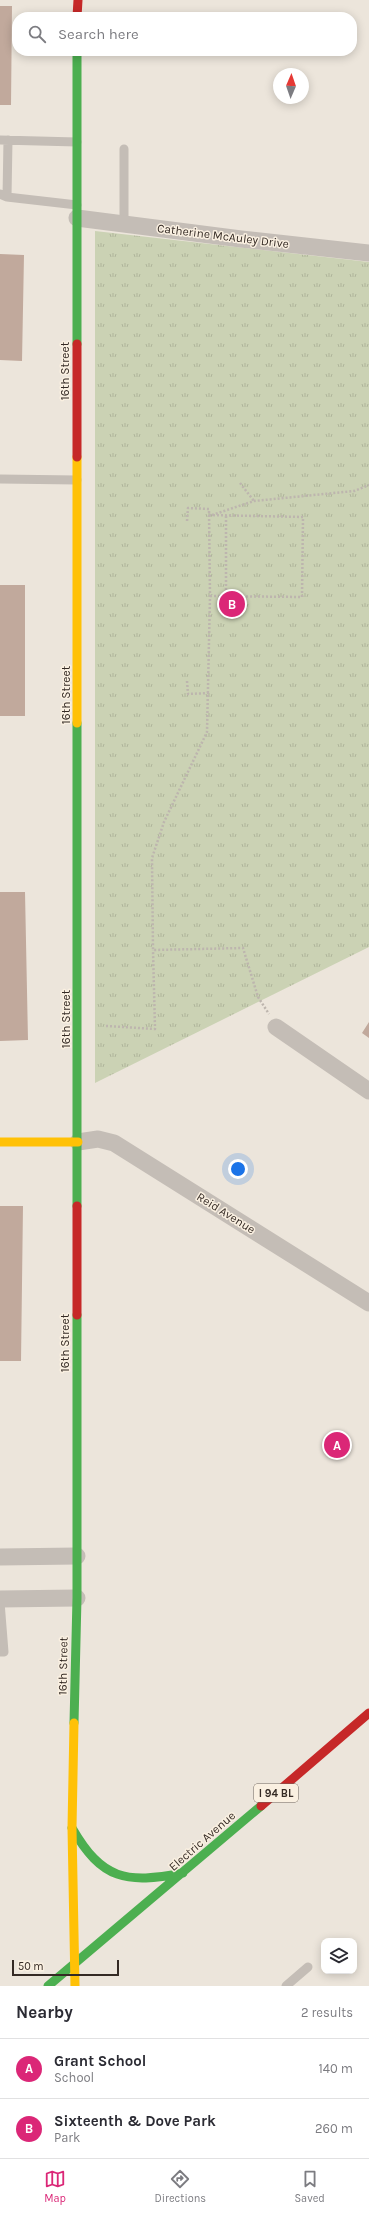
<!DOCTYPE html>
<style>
:root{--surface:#fff;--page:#f7f7f7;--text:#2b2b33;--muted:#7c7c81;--line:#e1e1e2;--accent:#db2777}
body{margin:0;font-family:Karla,sans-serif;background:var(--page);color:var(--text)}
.controls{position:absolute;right:12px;bottom:12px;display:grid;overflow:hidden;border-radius:8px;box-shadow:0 2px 10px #0003}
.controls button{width:36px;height:36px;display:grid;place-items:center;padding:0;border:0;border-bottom:1px solid var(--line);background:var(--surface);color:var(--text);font:20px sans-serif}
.compass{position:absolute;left:273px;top:68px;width:36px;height:36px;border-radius:50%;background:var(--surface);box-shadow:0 2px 10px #0003;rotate:2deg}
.scale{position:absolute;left:12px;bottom:10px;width:107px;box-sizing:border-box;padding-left:4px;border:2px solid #342a24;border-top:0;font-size:11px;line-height:14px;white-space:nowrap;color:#342a24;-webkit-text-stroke:3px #faf0e1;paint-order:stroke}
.you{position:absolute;left:238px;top:1169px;width:14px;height:14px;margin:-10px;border:3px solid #fff;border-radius:50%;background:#1a73e8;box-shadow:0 0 0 6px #1a73e833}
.badge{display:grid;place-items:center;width:26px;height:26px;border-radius:50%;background:var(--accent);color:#fff;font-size:13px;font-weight:700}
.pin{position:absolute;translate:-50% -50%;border:2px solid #fff;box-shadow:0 1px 4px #0006}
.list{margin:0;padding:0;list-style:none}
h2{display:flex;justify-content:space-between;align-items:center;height:52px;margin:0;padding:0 16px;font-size:17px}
h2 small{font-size:13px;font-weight:400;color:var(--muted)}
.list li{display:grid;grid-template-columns:26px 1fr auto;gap:12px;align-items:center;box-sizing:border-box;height:60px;padding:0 16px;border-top:1px solid var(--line)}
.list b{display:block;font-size:15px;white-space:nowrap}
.list p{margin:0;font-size:13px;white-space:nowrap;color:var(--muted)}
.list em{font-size:13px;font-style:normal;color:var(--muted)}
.icon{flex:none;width:22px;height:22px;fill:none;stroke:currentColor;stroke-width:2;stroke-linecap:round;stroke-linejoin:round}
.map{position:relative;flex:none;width:369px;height:1986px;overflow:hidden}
.search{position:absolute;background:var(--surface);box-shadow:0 2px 10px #0003;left:12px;right:12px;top:12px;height:44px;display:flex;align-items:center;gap:10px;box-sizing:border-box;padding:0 14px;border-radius:16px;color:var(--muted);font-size:15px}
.sheet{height:172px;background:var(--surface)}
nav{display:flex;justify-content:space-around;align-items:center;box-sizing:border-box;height:56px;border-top:1px solid var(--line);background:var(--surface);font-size:11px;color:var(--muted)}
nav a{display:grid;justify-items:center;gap:2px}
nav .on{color:var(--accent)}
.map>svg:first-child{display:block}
.park{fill:url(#park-tufts)}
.building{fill:#c1a99c}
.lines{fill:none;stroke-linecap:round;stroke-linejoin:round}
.path{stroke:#bdb5ae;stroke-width:2.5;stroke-dasharray:2 2;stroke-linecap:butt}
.lane{stroke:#c4bdb6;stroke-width:9}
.street{stroke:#c4bdb6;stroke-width:17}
.fast{stroke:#4caf50;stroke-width:9}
.slow{stroke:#ffc107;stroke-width:9}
.jam{stroke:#c62828;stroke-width:9}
.labels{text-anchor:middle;stroke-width:3;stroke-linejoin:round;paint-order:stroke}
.shield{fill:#faf0e1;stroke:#6f655d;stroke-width:1}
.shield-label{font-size:11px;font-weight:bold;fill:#342a24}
.street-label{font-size:12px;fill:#342a24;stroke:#faf0e1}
</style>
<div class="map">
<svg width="369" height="1986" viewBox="0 0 369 1986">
<defs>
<pattern id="park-tufts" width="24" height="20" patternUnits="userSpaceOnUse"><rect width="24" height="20" fill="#cbd2b4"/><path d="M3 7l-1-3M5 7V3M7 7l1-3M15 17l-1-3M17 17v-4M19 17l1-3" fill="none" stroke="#afb49b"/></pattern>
</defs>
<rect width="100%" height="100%" fill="#ece5db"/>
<!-- park -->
<path class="park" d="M95,231L369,262V947L95,1083Z"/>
<!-- building -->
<path class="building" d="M0,6H12L11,105H0Z
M0,254L24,255L22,361L0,360Z
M0,585H25V716H0Z
M0,892H25L28,1040L0,1041Z
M369,1022V1038L362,1033Z
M0,1206H23L21,1361H0Z"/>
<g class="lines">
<!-- path -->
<path class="path" d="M240,483L254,501
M209,515L303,517L302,597L210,596
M212,515L254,501L354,491L369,485
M226,516V596
M187,521L188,508L209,509L210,596L207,732L164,822L152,858L153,950L243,948L258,997L269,1014
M187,681L188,694L209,693
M106,1026L155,1029L153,950"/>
<!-- lane -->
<path class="lane" d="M0,140L77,142
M124,149V224
M0,194L7,197L77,205
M7,197L8,140
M0,479L77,480
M0,1602L4,1652H0
M286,1986L308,1967"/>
<!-- street -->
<path class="street" d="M77,218L241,239L369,253
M276,1027L369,1091
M78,1142L98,1139L114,1143L369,1303
M0,1557L77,1556
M0,1599L77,1598"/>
<!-- fast -->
<path class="fast" d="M77,51V344
M77,723V1206
M74,1723L77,1598V1315
M72,1828C102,1880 126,1884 183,1873
M48,1986L261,1806"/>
<!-- slow -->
<path class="slow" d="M77,457V723
M0,1142H78
M74,1723L72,1828L75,1986"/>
<!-- jam -->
<path class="jam" d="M77,17L78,0
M77,344V457
M77,1206V1315
M261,1806L369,1713"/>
</g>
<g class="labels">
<!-- shield labels -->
<rect class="shield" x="254" y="1784" width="44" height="18" rx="3"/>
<g class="shield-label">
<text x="276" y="1797">I 94 BL</text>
</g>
<!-- street labels -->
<g class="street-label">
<text transform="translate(223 236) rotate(7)" y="4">Catherine McAuley Drive</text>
<text transform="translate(65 371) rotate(-90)" y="4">16th Street</text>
<text transform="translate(66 695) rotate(-90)" y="4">16th Street</text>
<text transform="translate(66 1019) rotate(-90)" y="4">16th Street</text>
<text transform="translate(226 1213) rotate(32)" y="4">Reid Avenue</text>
<text transform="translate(65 1343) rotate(-90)" y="4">16th Street</text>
<text transform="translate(63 1666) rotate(-89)" y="4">16th Street</text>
<text transform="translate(202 1841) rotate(-41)" y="4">Electric Avenue</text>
</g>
</g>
</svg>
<div class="controls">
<button><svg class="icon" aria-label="layers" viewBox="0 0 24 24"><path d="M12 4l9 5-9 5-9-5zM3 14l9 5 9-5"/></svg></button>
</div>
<svg class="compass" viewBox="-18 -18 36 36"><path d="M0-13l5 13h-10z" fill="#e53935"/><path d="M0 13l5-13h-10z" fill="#7c7c81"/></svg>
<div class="scale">50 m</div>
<div class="you"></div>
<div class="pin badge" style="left:337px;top:1445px">A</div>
<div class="pin badge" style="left:232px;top:604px">B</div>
<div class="search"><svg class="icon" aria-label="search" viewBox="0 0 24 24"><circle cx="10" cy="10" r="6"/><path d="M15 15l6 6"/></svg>Search here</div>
</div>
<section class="sheet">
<h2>Nearby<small>2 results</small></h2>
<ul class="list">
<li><span class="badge">A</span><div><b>Grant School</b><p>School</p></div><em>140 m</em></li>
<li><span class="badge">B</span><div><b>Sixteenth &amp; Dove Park</b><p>Park</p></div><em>260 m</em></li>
</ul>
</section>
<nav>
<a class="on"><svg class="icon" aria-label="map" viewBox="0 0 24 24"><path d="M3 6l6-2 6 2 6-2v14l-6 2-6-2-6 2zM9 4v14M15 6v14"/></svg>Map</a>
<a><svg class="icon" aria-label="directions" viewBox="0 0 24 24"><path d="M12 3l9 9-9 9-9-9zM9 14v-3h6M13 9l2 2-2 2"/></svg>Directions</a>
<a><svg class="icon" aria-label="saved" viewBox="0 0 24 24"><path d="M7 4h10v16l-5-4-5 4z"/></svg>Saved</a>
</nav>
